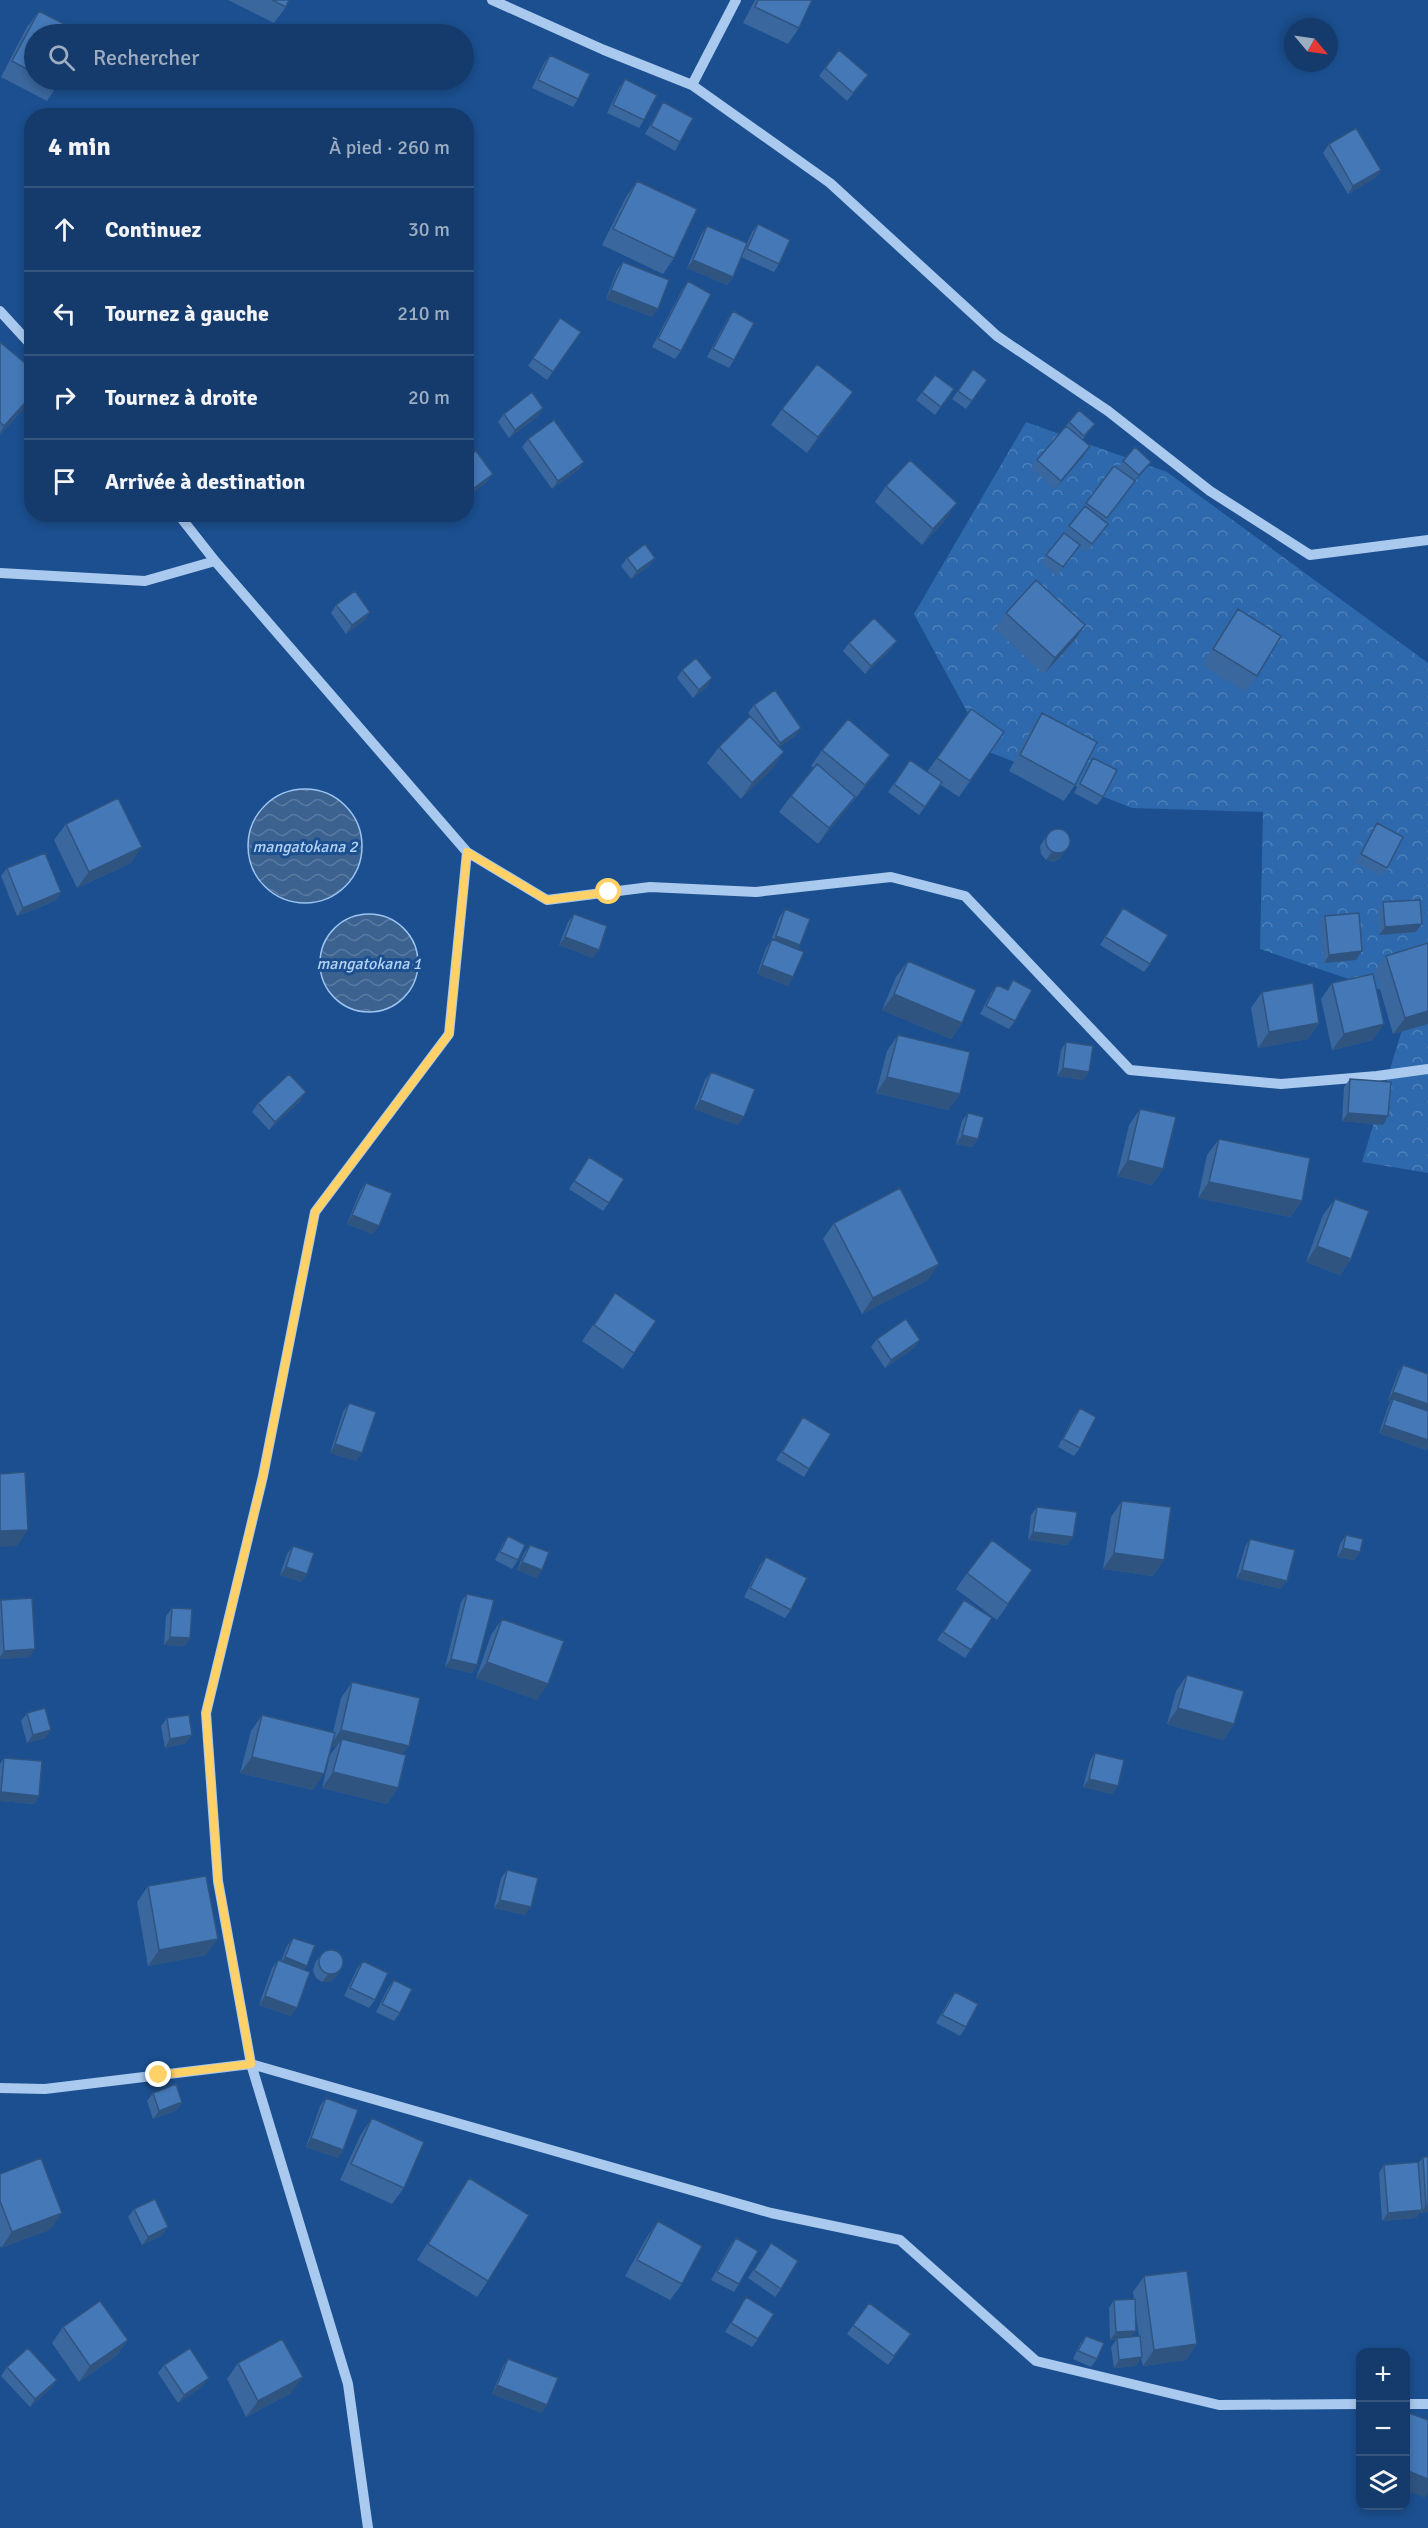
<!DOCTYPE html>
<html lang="fr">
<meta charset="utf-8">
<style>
:root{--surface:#143b6b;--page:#1d4271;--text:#f1f3f6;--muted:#9dadc1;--line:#33557e}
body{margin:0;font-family:Signika,sans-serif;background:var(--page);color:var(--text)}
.controls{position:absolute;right:18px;bottom:18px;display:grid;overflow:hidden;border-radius:12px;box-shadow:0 3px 9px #0003}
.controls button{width:54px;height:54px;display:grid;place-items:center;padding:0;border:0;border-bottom:2px solid var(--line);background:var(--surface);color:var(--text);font:30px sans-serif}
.compass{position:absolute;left:1284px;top:18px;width:54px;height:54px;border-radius:50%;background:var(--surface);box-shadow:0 3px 9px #0003;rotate:119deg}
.stop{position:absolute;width:18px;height:18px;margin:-14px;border:4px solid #ffd166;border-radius:50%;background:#fff}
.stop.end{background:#ffd166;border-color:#fff;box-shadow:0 2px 6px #0008}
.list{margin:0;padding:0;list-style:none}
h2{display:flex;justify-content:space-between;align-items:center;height:78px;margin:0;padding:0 24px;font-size:26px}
h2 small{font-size:20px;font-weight:400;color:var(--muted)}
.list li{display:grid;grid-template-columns:39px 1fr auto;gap:18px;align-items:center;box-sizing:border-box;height:84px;padding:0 24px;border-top:2px solid var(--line)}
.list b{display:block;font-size:22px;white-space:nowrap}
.list em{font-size:20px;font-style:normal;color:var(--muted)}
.icon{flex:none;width:33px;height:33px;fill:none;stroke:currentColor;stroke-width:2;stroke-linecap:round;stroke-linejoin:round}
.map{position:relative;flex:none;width:1428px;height:2528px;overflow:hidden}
.search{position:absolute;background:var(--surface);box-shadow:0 3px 9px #0003;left:24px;top:24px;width:450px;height:66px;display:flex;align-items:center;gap:15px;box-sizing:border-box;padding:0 21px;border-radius:33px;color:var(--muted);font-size:22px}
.panel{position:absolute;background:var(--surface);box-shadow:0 3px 9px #0003;left:24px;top:108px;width:450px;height:414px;border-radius:24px}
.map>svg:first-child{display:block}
.forest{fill:url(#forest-crowns)}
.water{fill:url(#water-waves);stroke:#9cc4f0;stroke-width:1.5}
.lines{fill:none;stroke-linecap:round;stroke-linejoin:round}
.minor{stroke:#a9c9ee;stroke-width:10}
.wall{fill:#3a679d;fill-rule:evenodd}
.shaded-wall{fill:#305480}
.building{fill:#4478b7;stroke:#305480;stroke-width:1.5}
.route{stroke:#ffd166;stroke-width:8}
.labels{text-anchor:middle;stroke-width:6;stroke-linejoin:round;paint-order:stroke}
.water-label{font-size:16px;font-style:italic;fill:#b5d3f5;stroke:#1b4f8f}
</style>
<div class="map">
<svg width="1428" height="2528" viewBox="0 0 1428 2528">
<defs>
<pattern id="forest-crowns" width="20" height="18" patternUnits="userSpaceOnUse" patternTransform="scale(1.5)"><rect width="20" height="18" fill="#2e69ad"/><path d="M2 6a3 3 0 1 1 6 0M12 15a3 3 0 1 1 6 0" fill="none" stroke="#4d80b9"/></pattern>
<pattern id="water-waves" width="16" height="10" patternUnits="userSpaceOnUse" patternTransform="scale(1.5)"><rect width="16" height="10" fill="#3c6290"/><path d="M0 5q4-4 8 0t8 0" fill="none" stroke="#597aa1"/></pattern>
</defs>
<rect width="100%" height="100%" fill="#1b4f8f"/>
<!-- forest -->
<path class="forest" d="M1026,422L1167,472L1428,663V1173L1362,1162L1411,1000L1260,949L1263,812L1132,808L989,752L914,614Z"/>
<!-- water -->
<path class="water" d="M248 846a57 57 0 1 1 114 0a57 57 0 1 1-114 0Z
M320 963a49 49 0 1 1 98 0a49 49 0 1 1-98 0Z"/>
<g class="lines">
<!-- minor -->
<path class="minor" d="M492,0L604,50L692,85L830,183L997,336L1108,411L1210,491L1310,555L1428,540
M692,85L736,0
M0,311L32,346
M178,514L215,561L467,852L449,1034L315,1212L263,1476L206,1713L218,1881L251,2064L348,2384L368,2528
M0,573L145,581L215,561
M467,852L547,900L650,887L756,892L891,877L965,896L1130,1070L1281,1084L1377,1076L1428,1069
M0,2088L45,2089L251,2064L771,2213L900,2240L1036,2361L1219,2405L1360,2404
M1406,2404H1428"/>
</g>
<!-- wall -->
<path class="wall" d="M228,0H289L286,7L274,23Z
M755,0H812L799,28L788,44L743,23Z
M39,11L34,34V80H61L47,101L1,77L27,27Z
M550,55L578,99L573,107L532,88L544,63Z
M825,68L862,83L847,101L819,76Z
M625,79L644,120L639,128L607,113L619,88Z
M663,102L680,142L675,151L645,134L658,111Z
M1329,144L1381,170L1375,178L1348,194L1323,153Z
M637,181L674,258L663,274L602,245L626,197Z
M758,224L779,264L774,272L741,257L752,232Z
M707,226L733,277L727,285L687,268L701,235Z
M623,262L652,317L606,299L617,270Z
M688,281L681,351L675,359L652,347L682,290Z
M733,311L734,360L729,368L707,357L727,320Z
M560,318L581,332L547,380L528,366Z
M0,342L32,399L0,435Z
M973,369L987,380L966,409L952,399Z
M954,389L935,415L916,400L922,392Z
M543,408L538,416L509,438L498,422L504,414Z
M842,408L807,453L771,425L782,409Z
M1079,410L1095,424L1083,439L1085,454L1055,489L1031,468L1037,460Z
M528,439L584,462L578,470L552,489L522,447Z
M1123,461L1151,462L1145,470L1133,483L1105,522L1108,524L1087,552L1079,546L1057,576L1041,563L1081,511L1114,466L1117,469Z
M886,486L946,519L922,545L875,502Z
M627,558H655L649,566L631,579L621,566Z
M336,605L370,612L365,620L346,634L331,613Z
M1238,609L1257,676L1246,692L1202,665L1226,625Z
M1006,613L1074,641L1044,674L995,629Z
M849,643L891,649L865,674L843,651Z
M682,670L707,687L693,698L677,678Z
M754,705L801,728L795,736L779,747L773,768L741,799L707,763L719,747L750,716L748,713Z
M971,709L1004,732L959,797L941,785L919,815L888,792L910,760L927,772Z
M1042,713L1075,785L1064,801L1009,771L1031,729Z
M822,750L878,771L818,844L779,812L791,796L814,768L811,766Z
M1093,758L1103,797L1097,805L1074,793L1088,766Z
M1377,823L1387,868L1381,876L1355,862L1372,831Z
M66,824L131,863L77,888L54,840Z
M1050,831L1061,858L1053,862L1046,860L1041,854L1040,846Z
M7,868L61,892L55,901L17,916L1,876Z
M1383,902L1416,932L1379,935L1378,910Z
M1123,908L1150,964L1144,972L1100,945Z
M785,909L800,945L798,949L793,977L788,986L757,974L766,948L771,941L779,918Z
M574,914L593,958L559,945L568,922Z
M1325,916L1356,960L1324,963L1320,924Z
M1428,943V1024L1393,1034L1375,972L1386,956Z
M908,961L962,1023L951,1039L882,1010L896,977Z
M1013,980L1015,1021L1009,1029L980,1014L991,993L997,985L1007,990Z
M1332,983L1373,1040L1332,1050L1321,999Z
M1262,992L1319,1023L1308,1039L1258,1048L1251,1008Z
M898,1035L960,1094L948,1110L876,1093L887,1051Z
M1066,1042L1089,1072L1083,1080L1057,1076L1061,1050Z
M711,1072L738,1125L694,1109L705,1080Z
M1350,1079L1388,1116L1383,1125L1342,1121L1344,1087Z
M301,1100L269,1130L252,1112L258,1103Z
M1140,1109L1163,1169L1152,1185L1117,1176L1129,1125Z
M968,1113L978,1139L972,1147L956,1144L962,1121Z
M1219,1139L1302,1201L1290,1217L1198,1198L1207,1155Z
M589,1157L609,1203L603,1211L569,1189Z
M366,1183L373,1234L347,1224L360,1191Z
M1335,1199L1351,1259L1340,1275L1306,1262L1323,1215Z
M834,1223L928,1280L862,1314L823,1239Z
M615,1293L656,1321L623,1369L582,1341Z
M877,1339L920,1340L914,1348L885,1368L871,1347Z
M1403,1365L1428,1374V1447L1426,1450L1379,1433L1388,1407L1391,1401L1388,1400L1398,1373Z
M349,1403L356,1461L330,1453L343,1412Z
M1080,1408V1448L1074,1456L1058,1447L1074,1416Z
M803,1417L809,1469L804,1477L776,1460Z
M1122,1501L1164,1560L1153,1576L1103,1569L1111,1517Z
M1037,1507L1073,1537L1067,1545L1028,1540L1031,1515Z
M1346,1535L1360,1552L1354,1560L1337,1557L1340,1544Z
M508,1536L518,1560L512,1569L495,1560L502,1545Z
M1250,1539L1281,1589L1236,1578L1245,1547Z
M530,1545L537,1578L517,1570L524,1553Z
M293,1546L307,1574L301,1582L280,1575L287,1554Z
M766,1557L791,1610L785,1618L744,1597L760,1565Z
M1032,1570L997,1620L956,1589L967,1573Z
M467,1594L477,1665L472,1673L445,1667L461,1602Z
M1,1600L30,1657L0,1659V1602Z
M964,1600L992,1618L965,1658L937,1640Z
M172,1608L185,1646L164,1645L166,1616Z
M502,1619L537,1700L476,1678L491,1635Z
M1187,1675L1234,1724L1223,1740L1167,1724L1176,1691Z
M352,1682L403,1754L398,1788L387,1804L322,1788L330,1755L336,1747L332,1746L313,1790L240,1773L251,1731L262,1715L333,1732L341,1698Z
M27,1713L51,1730L45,1738L27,1743L21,1721Z
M167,1718L186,1743L165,1748L161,1726Z
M1095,1753L1118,1786L1112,1794L1083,1787L1090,1761Z
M4,1758L39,1796L34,1804L0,1801V1764Z
M507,1870L525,1915L494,1908L501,1878Z
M148,1886L206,1955L148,1966L137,1902Z
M293,1938L304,1970L291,2016L259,2005L272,1968L278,1960L281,1961L287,1946Z
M321,1955L336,1977L330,1982H322L316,1978L313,1971L315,1963Z
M363,1961L375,2000L369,2008L344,1996L357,1969Z
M394,1980L400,2013L394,2021L376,2012L388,1988Z
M955,1992L966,2027L960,2036L936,2023L949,2000Z
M153,2093L182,2102L177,2110L153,2119L147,2101Z
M326,2098L343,2150L338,2158L306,2147L320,2106Z
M372,2118L404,2188L392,2204L340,2180L361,2134Z
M1423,2157H1428V2212L1421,2213L1420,2212L1416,2218L1382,2221L1379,2173L1384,2165L1418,2164Z
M0,2174L51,2229L1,2248L0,2246Z
M469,2178L488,2281L477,2297L417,2260L458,2194Z
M134,2209L163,2235L142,2245L128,2217Z
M658,2221L682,2284L670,2300L625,2276L647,2237Z
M736,2238L739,2284L734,2292L711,2280L730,2246Z
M771,2243L781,2289L775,2297L748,2278Z
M1144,2276L1197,2344L1186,2360L1143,2366L1141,2358L1136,2366L1114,2368L1111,2347L1116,2340H1110L1109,2308L1114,2300L1134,2299L1133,2292ZM1135,2308L1139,2336L1132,2337Z
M746,2297L758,2339L752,2347L725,2332Z
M869,2303L911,2334L888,2365L847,2334Z
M63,2327L128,2340L116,2356L79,2382L52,2343Z
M1086,2336L1097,2359L1091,2367L1073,2359L1080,2344Z
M508,2359L542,2413L492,2394L503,2367Z
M238,2363L291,2393L246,2417L227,2379Z
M164,2365L203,2386L178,2403L158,2373Z
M7,2367L57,2380L51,2388L30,2407L1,2376Z"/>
<!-- shaded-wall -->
<path class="shaded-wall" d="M1381,170L1375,178L1348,194L1353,186Z
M693,260L733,277L727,285L687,268Z
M611,290L658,309L652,317L606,299Z
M853,392L842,408L807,453L818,437Z
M32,395V399L0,435V433L4,426Z
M543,408L538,416L509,438L515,430Z
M1090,446L1085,454L1055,489L1061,481Z
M584,462L578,470L552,489L558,481Z
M1151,462L1145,470L1133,483L1101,526L1139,475Z
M493,474L487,482L466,498V494Z
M957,503L946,519L922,545L933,529Z
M655,558L649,566L631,579L637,571Z
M370,612L365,620L346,634L352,625Z
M1085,625L1074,641L1044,674L1055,658Z
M897,641L891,649L865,674L871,666Z
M712,678L707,687L693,698L699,690Z
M801,728L795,736L774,751L780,743Z
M784,752L773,768L741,799L752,783Z
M890,755L878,771L853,801L865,785Z
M855,797L844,813L818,844L829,828Z
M142,847L131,863L77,888L89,872Z
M1066,850L1061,858L1053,862L1046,860L1052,852Z
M61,892L55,901L17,916L23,908Z
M1422,924L1416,932L1379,935L1385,927Z
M776,936L800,945L795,954L770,944Z
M565,937L599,950L593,958L559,945Z
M1362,951L1356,960L1324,963L1329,955Z
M762,965L793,977L788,986L757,974Z
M894,994L962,1023L951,1039L882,1010Z
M1428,1011V1024L1393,1034L1405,1018Z
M1319,1023L1308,1039L1258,1048L1269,1032Z
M1384,1024L1373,1040L1332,1050L1344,1034Z
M1063,1068L1089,1072L1083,1080L1057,1076Z
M887,1077L960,1094L948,1110L876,1093Z
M306,1092L301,1100L269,1130L275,1122Z
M700,1100L744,1117L738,1125L694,1109Z
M1348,1113L1388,1116L1383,1125L1342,1121Z
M962,1135L978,1139L972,1147L956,1144Z
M1128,1160L1163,1169L1152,1185L1117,1176Z
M1209,1182L1302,1201L1290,1217L1198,1198Z
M352,1215L379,1226L373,1234L347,1224Z
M1317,1246L1351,1259L1340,1275L1306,1262Z
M939,1264L928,1280L862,1314L873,1298Z
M920,1340L914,1348L885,1368L891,1360Z
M1393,1392L1428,1404V1415L1393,1399L1391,1401L1388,1400Z
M1384,1425L1428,1440V1447L1426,1450L1379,1433Z
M335,1444L362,1453L356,1461L330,1453Z
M28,1530L17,1546L0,1547V1531Z
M1033,1532L1073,1537L1067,1545L1028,1540Z
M1343,1548L1360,1552L1354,1560L1337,1557Z
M1114,1553L1164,1560L1153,1576L1103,1569Z
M522,1562L542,1570L537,1578L517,1570Z
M286,1567L307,1574L301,1582L280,1575Z
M1242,1570L1287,1581L1281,1589L1236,1578Z
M170,1637L190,1638L185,1646L164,1645Z
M35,1649L30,1657L0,1659V1657L4,1651Z
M451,1659L477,1665L472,1673L445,1667Z
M487,1662L548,1684L537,1700L476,1678Z
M1178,1708L1234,1724L1223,1740L1167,1724Z
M51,1730L45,1738L27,1743L33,1735Z
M341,1730L409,1746L397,1762L342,1739L336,1747L330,1746Z
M192,1735L186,1743L165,1748L170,1739Z
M252,1757L324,1774L313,1790L240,1773Z
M333,1772L398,1788L387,1804L322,1788Z
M1089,1779L1118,1786L1112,1794L1083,1787Z
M1,1792L39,1796L34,1804L0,1801V1794Z
M500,1900L531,1907L525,1915L494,1908Z
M218,1939L206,1955L148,1966L159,1950Z
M285,1957L307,1966L301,1974L279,1965Z
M341,1969L336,1977L330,1982H322L328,1974Z
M265,1996L297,2008L291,2016L259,2005Z
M182,2102L177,2110L153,2119L159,2111Z
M311,2138L343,2150L338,2158L306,2147Z
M1426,2205H1428V2212L1421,2213Z
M1422,2210L1416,2218L1382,2221L1388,2213Z
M62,2213L51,2229L1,2248L12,2232Z
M168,2227L163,2235L142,2245L148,2237Z
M1136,2331L1130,2339L1117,2338L1116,2340H1110L1116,2332Z
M128,2340L116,2356L79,2382L90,2366Z
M1197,2344L1186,2360L1143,2366L1154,2350Z
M1142,2357L1136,2366L1114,2368L1119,2360Z
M303,2377L291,2393L246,2417L258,2401Z
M209,2378L203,2386L178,2403L184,2395Z
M57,2380L51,2388L30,2407L35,2399Z
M497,2385L547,2405L542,2413L492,2394Z
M1406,2470L1428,2479V2493L1425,2498L1406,2490Z"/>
<!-- building -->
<path class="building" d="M272,0H289L286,7Z
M758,0H812L799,28L755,7Z
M39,11L83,34H34V73L12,61Z
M839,50L868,75L853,93L825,68Z
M550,55L590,74L578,99L538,80Z
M625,79L657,95L644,120L613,105Z
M47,80H61L58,85Z
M663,102L693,118L680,142L651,126Z
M1356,128L1381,170L1353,186L1329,144Z
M637,181L697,209L674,258L613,229Z
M758,224L790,240L779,264L747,249Z
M707,226L747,243L733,277L693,260Z
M623,262L669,280L658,309L611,290Z
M688,281L711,294L681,351L658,339Z
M733,311L754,323L734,360L713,349Z
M560,318L581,332L553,372L533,358Z
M0,342L32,369V395L4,426L0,422Z
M817,364L853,392L818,437L782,409Z
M973,369L987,380L972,401L958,391Z
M935,375L954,389L941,407L922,392Z
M532,392L543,408L515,430L504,414Z
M1079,410L1095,424L1084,436L1069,422Z
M554,420L584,462L558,481L528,439Z
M1066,426L1090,446L1061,481L1037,460Z
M1135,447L1151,462L1139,475L1123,461Z
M476,451L493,474L466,494V458Z
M910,460L957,503L933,529L886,486Z
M1114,466L1135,481L1107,518L1086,503Z
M1085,506L1108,524L1092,544L1069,526Z
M1064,533L1080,545L1063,567L1046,555Z
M645,544L655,558L637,571L627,558Z
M1036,580L1085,625L1055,658L1006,613Z
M355,591L370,612L352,625L336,605Z
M1238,609L1281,636L1257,676L1213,649Z
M874,618L897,641L871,666L849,643Z
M696,658L712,678L699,690L682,670Z
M775,690L801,728L780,743L754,705Z
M971,709L1004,732L970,781L937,758Z
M1042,713L1097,742L1075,785L1020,755Z
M750,716L784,752L752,783L719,747Z
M848,719L890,755L865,785L822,750Z
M1093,758L1117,770L1103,797L1080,784Z
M910,760L942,782L925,807L894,784Z
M817,764L855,797L829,828L791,796Z
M118,798L142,847L89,872L66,824Z
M1377,823L1403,837L1387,868L1361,854Z
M1046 841a12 12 0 1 1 24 0a12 12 0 1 1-24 0Z
M45,853L61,892L23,908L7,868Z
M1420,900L1422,924L1385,927L1383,902Z
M1123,908L1168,935L1150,964L1105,937Z
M785,909L810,919L800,945L776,936Z
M1359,913L1362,951L1329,955L1325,916Z
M574,914L607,926L599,950L565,937Z
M772,939L804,952L793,977L762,965Z
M1428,943V1011L1405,1018L1386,956Z
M908,961L976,990L962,1023L894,994Z
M1373,974L1384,1024L1344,1034L1332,983Z
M1013,980L1032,990L1015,1021L986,1006L997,985L1008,990Z
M1313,983L1319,1023L1269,1032L1262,992Z
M898,1035L970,1052L960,1094L887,1077Z
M1066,1042L1093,1046L1089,1072L1063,1068Z
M711,1072L755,1089L744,1117L700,1100Z
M289,1074L306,1092L275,1122L258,1103Z
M1350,1079L1391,1082L1388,1116L1348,1113Z
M1140,1109L1176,1117L1163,1169L1128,1160Z
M968,1113L984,1117L978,1139L962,1135Z
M1219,1139L1310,1158L1302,1201L1209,1182Z
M589,1157L624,1179L609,1203L574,1181Z
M366,1183L392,1193L379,1226L352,1215Z
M900,1188L939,1264L873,1298L834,1223Z
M1335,1199L1369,1211L1351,1259L1317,1246Z
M615,1293L656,1321L634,1353L594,1325Z
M906,1319L920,1340L891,1360L877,1339Z
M1403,1365L1428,1374V1404L1393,1392Z
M1393,1399L1428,1411V1440L1384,1425Z
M349,1403L376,1412L362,1453L335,1444Z
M1080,1408L1096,1417L1080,1448L1063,1439Z
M803,1417L831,1434L809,1469L782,1452Z
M25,1472L28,1530L0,1531V1474Z
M1122,1501L1171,1507L1164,1560L1114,1553Z
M1037,1507L1077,1512L1073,1537L1033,1532Z
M1346,1535L1363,1539L1360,1552L1343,1548Z
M508,1536L525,1545L518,1560L500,1552Z
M1250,1539L1295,1550L1287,1581L1242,1570Z
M992,1540L1032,1570L1008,1604L967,1573Z
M530,1545L549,1552L542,1570L522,1562Z
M293,1546L314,1553L307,1574L286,1567Z
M766,1557L807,1578L791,1610L750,1588Z
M467,1594L494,1600L477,1665L451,1659Z
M32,1598L35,1649L4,1651L1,1600Z
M964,1600L992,1618L971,1650L943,1632Z
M172,1608L192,1609L190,1638L170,1637Z
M502,1619L564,1641L548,1684L487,1662Z
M1187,1675L1244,1691L1234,1724L1178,1708Z
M352,1682L420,1698L409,1746L341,1730Z
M45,1708L51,1730L33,1735L27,1713Z
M189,1715L192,1735L170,1739L167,1718Z
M262,1715L335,1733L324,1774L252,1757Z
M342,1739L406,1755L398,1788L333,1772Z
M1095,1753L1124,1760L1118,1786L1089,1779Z
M4,1758L42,1761L39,1796L1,1792Z
M507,1870L538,1878L531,1907L500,1900Z
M206,1876L218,1939L159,1950L148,1886Z
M293,1938L315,1945L307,1966L285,1957Z
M319 1962a12 12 0 1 1 24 0a12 12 0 1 1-24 0Z
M278,1960L310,1972L297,2008L265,1996Z
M363,1961L388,1973L375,2000L350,1988Z
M394,1980L412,1989L400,2013L382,2004Z
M955,1992L978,2004L966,2027L942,2015Z
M176,2084L182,2102L159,2111L153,2093Z
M326,2098L358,2110L343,2150L311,2138Z
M372,2118L424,2142L404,2188L351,2164Z
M1423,2157H1428V2205H1426Z
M41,2158L62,2213L12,2232L0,2201V2174Z
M1418,2162L1422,2210L1388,2213L1384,2165Z
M469,2178L529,2215L488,2281L428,2244Z
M155,2199L168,2227L148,2237L134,2209Z
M658,2221L702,2246L682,2284L637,2260Z
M736,2238L758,2251L739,2284L717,2272Z
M771,2243L798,2261L781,2289L754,2270Z
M1187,2271L1197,2344L1154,2350L1144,2276Z
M746,2297L774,2314L758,2339L731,2323Z
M1135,2299L1136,2331L1116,2332L1114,2300Z
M100,2301L128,2340L90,2366L63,2327Z
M869,2303L911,2334L894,2356L853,2325Z
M1086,2336L1104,2343L1097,2359L1078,2351Z
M1140,2336L1142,2357L1119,2360L1117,2338Z
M282,2339L303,2377L258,2401L238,2363Z
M28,2348L57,2380L35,2399L7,2367Z
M190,2348L209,2378L184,2395L164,2365Z
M508,2359L558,2378L547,2405L497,2385Z
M1409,2413L1428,2420V2479L1406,2470V2423Z"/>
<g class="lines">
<!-- route -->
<path class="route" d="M159,2075L251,2064L218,1881L206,1713L263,1476L315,1212L449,1034L467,852L547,900L609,892"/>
</g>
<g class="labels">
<!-- water labels -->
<g class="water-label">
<text x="305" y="852">mangatokana 2</text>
<text x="369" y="969">mangatokana 1</text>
</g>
</g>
</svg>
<div class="controls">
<button>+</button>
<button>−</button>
<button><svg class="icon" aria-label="layers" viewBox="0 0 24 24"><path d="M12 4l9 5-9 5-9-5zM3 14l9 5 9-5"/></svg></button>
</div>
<svg class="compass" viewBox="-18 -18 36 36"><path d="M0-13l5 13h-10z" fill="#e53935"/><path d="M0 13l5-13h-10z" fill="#9dadc1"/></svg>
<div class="stop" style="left:609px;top:892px"></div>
<div class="stop end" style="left:159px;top:2075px"></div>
<div class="search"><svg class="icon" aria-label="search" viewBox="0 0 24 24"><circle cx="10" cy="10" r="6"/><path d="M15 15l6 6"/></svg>Rechercher</div>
<section class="panel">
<h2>4 min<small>À pied · 260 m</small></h2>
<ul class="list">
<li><svg class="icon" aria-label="ahead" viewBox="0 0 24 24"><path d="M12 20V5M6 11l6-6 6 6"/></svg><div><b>Continuez</b></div><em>30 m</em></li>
<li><svg class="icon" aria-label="left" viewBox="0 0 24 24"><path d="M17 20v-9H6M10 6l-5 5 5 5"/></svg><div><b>Tournez à gauche</b></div><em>210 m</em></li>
<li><svg class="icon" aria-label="right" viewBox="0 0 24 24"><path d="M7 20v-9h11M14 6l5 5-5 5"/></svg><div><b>Tournez à droite</b></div><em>20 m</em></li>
<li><svg class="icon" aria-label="arrive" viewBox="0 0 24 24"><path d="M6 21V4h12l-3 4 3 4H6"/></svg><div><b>Arrivée à destination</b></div></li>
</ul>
</section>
</div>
